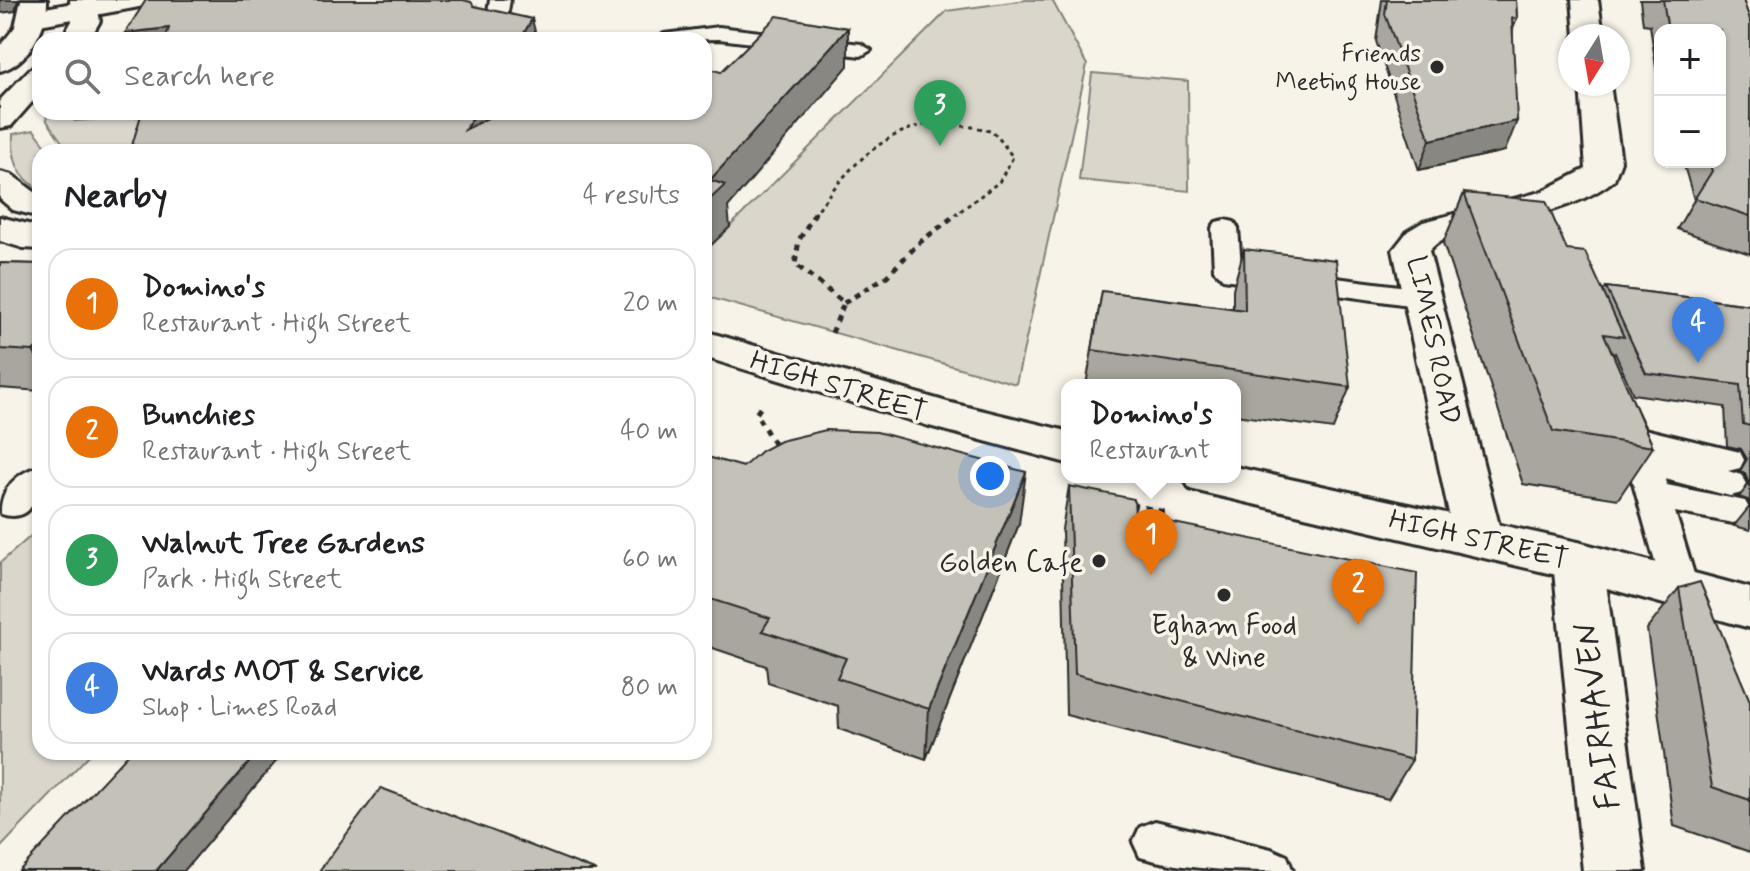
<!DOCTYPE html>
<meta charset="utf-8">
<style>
:root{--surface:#fff;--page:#f6f6f6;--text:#202124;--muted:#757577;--line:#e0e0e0;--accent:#2b2b2b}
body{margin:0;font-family:Mynerve,sans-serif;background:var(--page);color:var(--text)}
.controls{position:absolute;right:24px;top:24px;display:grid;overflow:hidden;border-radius:16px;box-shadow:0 2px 6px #0004}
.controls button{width:72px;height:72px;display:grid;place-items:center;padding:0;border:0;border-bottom:2px solid var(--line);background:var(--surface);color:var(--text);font:40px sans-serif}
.compass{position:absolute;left:1558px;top:24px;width:72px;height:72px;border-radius:50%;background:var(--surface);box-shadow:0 2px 6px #0004;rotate:191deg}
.you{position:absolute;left:990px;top:476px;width:28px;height:28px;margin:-20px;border:6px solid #fff;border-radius:50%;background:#1a73e8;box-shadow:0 0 0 12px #1a73e833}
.badge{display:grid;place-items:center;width:52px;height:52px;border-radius:50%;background:var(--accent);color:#fff;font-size:26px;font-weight:700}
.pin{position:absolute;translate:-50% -66px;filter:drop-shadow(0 2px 4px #0008)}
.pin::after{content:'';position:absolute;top:42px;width:28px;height:24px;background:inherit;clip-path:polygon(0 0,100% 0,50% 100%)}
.popup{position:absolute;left:1061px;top:379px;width:180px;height:104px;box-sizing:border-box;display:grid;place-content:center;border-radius:16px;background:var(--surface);filter:drop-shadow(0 2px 6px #0005);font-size:26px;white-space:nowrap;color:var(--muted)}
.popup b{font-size:30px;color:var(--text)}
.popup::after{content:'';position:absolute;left:50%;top:100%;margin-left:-16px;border:16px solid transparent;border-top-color:var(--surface)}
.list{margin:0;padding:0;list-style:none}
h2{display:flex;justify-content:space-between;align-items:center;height:104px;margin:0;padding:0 32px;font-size:34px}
h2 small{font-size:26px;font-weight:400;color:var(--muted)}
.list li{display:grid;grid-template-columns:52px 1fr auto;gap:24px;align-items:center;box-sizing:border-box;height:112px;margin:0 16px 16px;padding:0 16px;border:2px solid var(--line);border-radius:24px}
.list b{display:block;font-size:30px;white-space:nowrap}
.list p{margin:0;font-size:26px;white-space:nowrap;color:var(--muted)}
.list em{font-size:26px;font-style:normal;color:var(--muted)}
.icon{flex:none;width:44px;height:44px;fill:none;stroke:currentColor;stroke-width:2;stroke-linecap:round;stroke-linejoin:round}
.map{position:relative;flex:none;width:1750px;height:871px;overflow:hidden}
.search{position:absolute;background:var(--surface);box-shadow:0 2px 6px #0004;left:32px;top:32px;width:680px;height:88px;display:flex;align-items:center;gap:20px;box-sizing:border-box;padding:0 28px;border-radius:24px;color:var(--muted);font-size:30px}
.panel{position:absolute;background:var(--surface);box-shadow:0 2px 6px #0004;left:32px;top:144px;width:680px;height:616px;border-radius:24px}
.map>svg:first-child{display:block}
.green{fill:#dad6cc;stroke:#82807c;stroke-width:2}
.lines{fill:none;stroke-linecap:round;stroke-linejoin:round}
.service-casing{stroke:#2b2b2b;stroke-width:6}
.minor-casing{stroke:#2b2b2b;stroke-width:6}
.secondary-casing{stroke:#2b2b2b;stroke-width:6}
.path-far2{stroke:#2b2b2b;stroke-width:3;stroke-dasharray:4 4;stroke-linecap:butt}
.path-far1{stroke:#2b2b2b;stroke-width:5;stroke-dasharray:6 6;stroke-linecap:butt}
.path{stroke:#2b2b2b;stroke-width:6;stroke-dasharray:7 7;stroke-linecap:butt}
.service{fill:#f7f3e8;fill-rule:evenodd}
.minor{fill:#f7f3e8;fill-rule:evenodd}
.secondary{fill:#f7f3e8;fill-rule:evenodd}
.wall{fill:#a9a69f;stroke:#2b2b2b;stroke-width:2}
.shaded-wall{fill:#898782;stroke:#2b2b2b;stroke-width:2}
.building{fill:#c4c1b9;stroke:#2b2b2b;stroke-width:2}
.poi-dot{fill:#2b2b2b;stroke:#f7f3e8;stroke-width:3}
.labels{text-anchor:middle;stroke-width:7;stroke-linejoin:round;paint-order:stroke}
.far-poi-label{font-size:24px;fill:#2b2b2b;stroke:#f7f3e8;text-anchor:end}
.street-label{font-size:28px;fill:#2b2b2b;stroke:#f7f3e8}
.poi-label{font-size:28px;fill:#2b2b2b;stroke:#f7f3e8;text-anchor:end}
.near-street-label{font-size:34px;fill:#2b2b2b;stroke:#f7f3e8}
</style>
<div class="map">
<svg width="1750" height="871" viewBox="0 0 1750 871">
<rect width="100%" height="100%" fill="#f7f3e8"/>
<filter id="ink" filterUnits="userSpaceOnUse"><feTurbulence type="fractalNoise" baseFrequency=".0125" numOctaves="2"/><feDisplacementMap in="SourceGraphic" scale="16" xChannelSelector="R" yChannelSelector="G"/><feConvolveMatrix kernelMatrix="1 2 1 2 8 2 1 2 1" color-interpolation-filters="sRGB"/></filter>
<g filter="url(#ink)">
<!-- green -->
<path class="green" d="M1026,0H1052L1087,65L1016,384L704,296V252L947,11Z
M1092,73L1188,81L1189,191L1079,180Z
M46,112H80L75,121L162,115L152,152H69L47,121Z
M34,130L51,152H40V190C17,176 12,160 13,134Z
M40,528V752H92L0,848V563Z"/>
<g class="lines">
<!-- service casing -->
<g class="service-casing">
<path id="service" d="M490,0H510L503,40H483Z
M719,27L861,44L871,50L861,56L719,39L654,40L664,34Z
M1225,220L1234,222L1238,228L1241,266L1423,289L1433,292L1437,298L1433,304L1423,307L1223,279L1214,270L1212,228L1216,222Z
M1626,412L1637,415L1644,429L1740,452L1744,460L1740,468L1728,471L1742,475L1747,484L1742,493L1730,496L1665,479L1667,485L1745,501L1750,510L1745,519L1733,523L1675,512L1698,587L1693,597L1680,601L1667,597L1662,587L1627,462L1610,423L1615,415Z
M40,466C40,492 35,524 1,514C0,488 17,473 40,466Z
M1155,821L1271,849L1287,856L1293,871C1241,871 1189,871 1140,857L1133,842L1140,827Z"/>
</g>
<!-- minor casing -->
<g class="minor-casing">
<path id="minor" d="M89,0H147L143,6L134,8L34,26L24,24L20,18L24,12Z
M1572,0H1598L1603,36H1575Z
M1580,84H1610L1621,161L1614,180C1594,196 1571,205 1546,212C1513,221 1452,223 1429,251L1502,537L1495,550L1478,555L1461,550L1454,537L1393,250L1408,231L1423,222L1541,192L1586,169Z
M1578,542L1595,548L1603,561L1645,871H1583L1553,561L1561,548Z"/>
</g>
<!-- secondary casing -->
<g class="secondary-casing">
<path id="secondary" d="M21,0H47C48,27 28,64 0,71V46L15,27Z
M70,0H96L100,21L89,40H61L72,21Z
M40,66V93L11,126L0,128V100L30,69Z
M0,172L12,175L40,196V217L13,210L0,199Z
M0,217L40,227V249L23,248L0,241Z
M704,331L947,402L1067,431V463L929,426L704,357Z
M1235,467L1578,542L1750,588V628L1578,580L1206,493L1190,489L1183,477H1235Z"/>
</g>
<!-- path-far2 -->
<path class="path-far2" d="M814,215C848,166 898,111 963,126C972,127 986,128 993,133C1001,139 1007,150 1013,157L999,182L955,215"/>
<!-- path-far1 -->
<path class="path-far1" d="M815,213L799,240L795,264L844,303
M844,303L887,276L919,243L958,213
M832,333L844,303
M760,408L756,414L776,447"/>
<!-- path -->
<path class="path" d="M1130,505L1167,513"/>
<!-- service -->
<use href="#service" class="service"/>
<!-- minor -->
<use href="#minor" class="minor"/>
<!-- secondary -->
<use href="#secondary" class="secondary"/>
</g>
<!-- wall -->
<path class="wall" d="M1382,0H1516L1517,19L1513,29L1505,151L1419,170L1376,41Z
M1640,0H1743L1750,20V254L1677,229L1694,200L1683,162H1720V30H1660V95L1650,25L1643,24Z
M1464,193L1567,250L1603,292L1606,287L1750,305V504L1748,500L1739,497L1749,484L1745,474L1740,471L1747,459L1741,449L1727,446L1725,407L1633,394L1615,353L1613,355L1653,447L1618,499L1523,484L1443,243Z
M1244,249L1350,387L1333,429L1235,415V385H1086L1102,291L1233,308V289Z
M0,263L40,264V391L0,388Z
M704,456L743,467L1019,524L926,759L839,729L838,706L768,683L766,666L704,645Z
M1069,486L1135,515L1412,760L1388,799L1066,715L1062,529Z
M1750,506V530L1734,526Z
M1679,588L1750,701V852L1674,826L1647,629Z"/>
<!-- shaded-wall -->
<path class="shaded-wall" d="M0,0H18L15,11L0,13Z
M532,19L537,40H520Z
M169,28L174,40H129L125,33Z
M848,28V66L728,207L730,227L704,252V205L710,180Z
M397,112H438L420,130L396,114Z
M476,112H509L465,130Z
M1517,121L1505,151L1419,170L1430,140Z
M40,344V362L33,351Z
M1026,472L1019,524L926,759L929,709Z
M258,752H284L184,871H156Z"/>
<!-- building -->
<path class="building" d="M146,0H463L471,2L474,6L532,19L520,40H165L169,28L125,33Z
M1387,0H1516L1517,19L1512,18L1517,121L1430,140L1385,14Z
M1663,0H1743L1750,20V216L1695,198L1712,171L1709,162H1720V30H1668Z
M777,16L848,28L710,180L725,185L704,205V152H130L142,112H397L396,114L423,115L425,112H476L465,130L499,112H704V67L721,72Z
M1464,193L1546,201L1567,250L1585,252L1624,337L1604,334L1653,447L1553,431Z
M1244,249L1336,260L1350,387L1092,350L1102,291L1245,310Z
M0,263L40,264V344L33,351L0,349Z
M1606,287L1750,305V426L1743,424L1740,385L1646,373Z
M826,430L877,432L1026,472L929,709L837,678L846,658L762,631L770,618L704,597V456L743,467L761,451L780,441Z
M1069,486L1134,499L1135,515L1417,573L1412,760L1075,674Z
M1700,582L1750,701V800L1712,787L1679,588Z
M130,752H258L156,871H19Z
M381,788L597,871H319Z"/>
</g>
<!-- markers -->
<g class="poi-dot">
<circle cx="1437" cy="67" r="8"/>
<circle cx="1099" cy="561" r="8"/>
<circle cx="1224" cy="595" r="8"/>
</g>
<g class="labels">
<!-- far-poi labels -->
<g class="far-poi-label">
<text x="1421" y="61">Friends<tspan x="1421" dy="28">Meeting House</tspan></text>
</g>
<!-- street labels -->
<g class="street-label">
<text transform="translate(1435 340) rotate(78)" y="10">LIMES ROAD</text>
<text transform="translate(839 385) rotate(17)" y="10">HIGH STREET</text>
<text transform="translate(1479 538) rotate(13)" y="10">HIGH STREET</text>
</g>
<!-- poi labels -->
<g class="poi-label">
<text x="1083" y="571">Golden Cafe</text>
<text x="1224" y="634" text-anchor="middle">Egham Food<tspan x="1224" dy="32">&amp; Wine</tspan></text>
</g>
<!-- near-street labels -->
<g class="near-street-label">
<text transform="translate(1596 716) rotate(-97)" y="12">FAIRHAVEN</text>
</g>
</g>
</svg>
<div class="controls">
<button>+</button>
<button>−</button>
</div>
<svg class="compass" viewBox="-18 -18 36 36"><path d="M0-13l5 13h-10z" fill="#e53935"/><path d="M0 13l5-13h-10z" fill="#757577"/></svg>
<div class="you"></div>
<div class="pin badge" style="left:1151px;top:575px;background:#e8710a">1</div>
<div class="popup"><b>Domino's</b>Restaurant</div>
<div class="pin badge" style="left:1358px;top:625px;background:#e8710a">2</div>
<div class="pin badge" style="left:940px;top:146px;background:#2e9e5b">3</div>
<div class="pin badge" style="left:1698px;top:363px;background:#3f7fe0">4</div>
<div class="search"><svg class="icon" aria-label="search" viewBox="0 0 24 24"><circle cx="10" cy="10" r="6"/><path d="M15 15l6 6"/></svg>Search here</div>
<section class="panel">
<h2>Nearby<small>4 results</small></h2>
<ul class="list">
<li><span class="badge" style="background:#e8710a">1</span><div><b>Domino's</b><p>Restaurant · High Street</p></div><em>20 m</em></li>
<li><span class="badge" style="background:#e8710a">2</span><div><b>Bunchies</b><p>Restaurant · High Street</p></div><em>40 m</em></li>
<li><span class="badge" style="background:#2e9e5b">3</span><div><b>Walnut Tree Gardens</b><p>Park · High Street</p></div><em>60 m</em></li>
<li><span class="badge" style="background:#3f7fe0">4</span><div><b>Wards MOT &amp; Service</b><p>Shop · Limes Road</p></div><em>80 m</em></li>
</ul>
</section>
</div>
